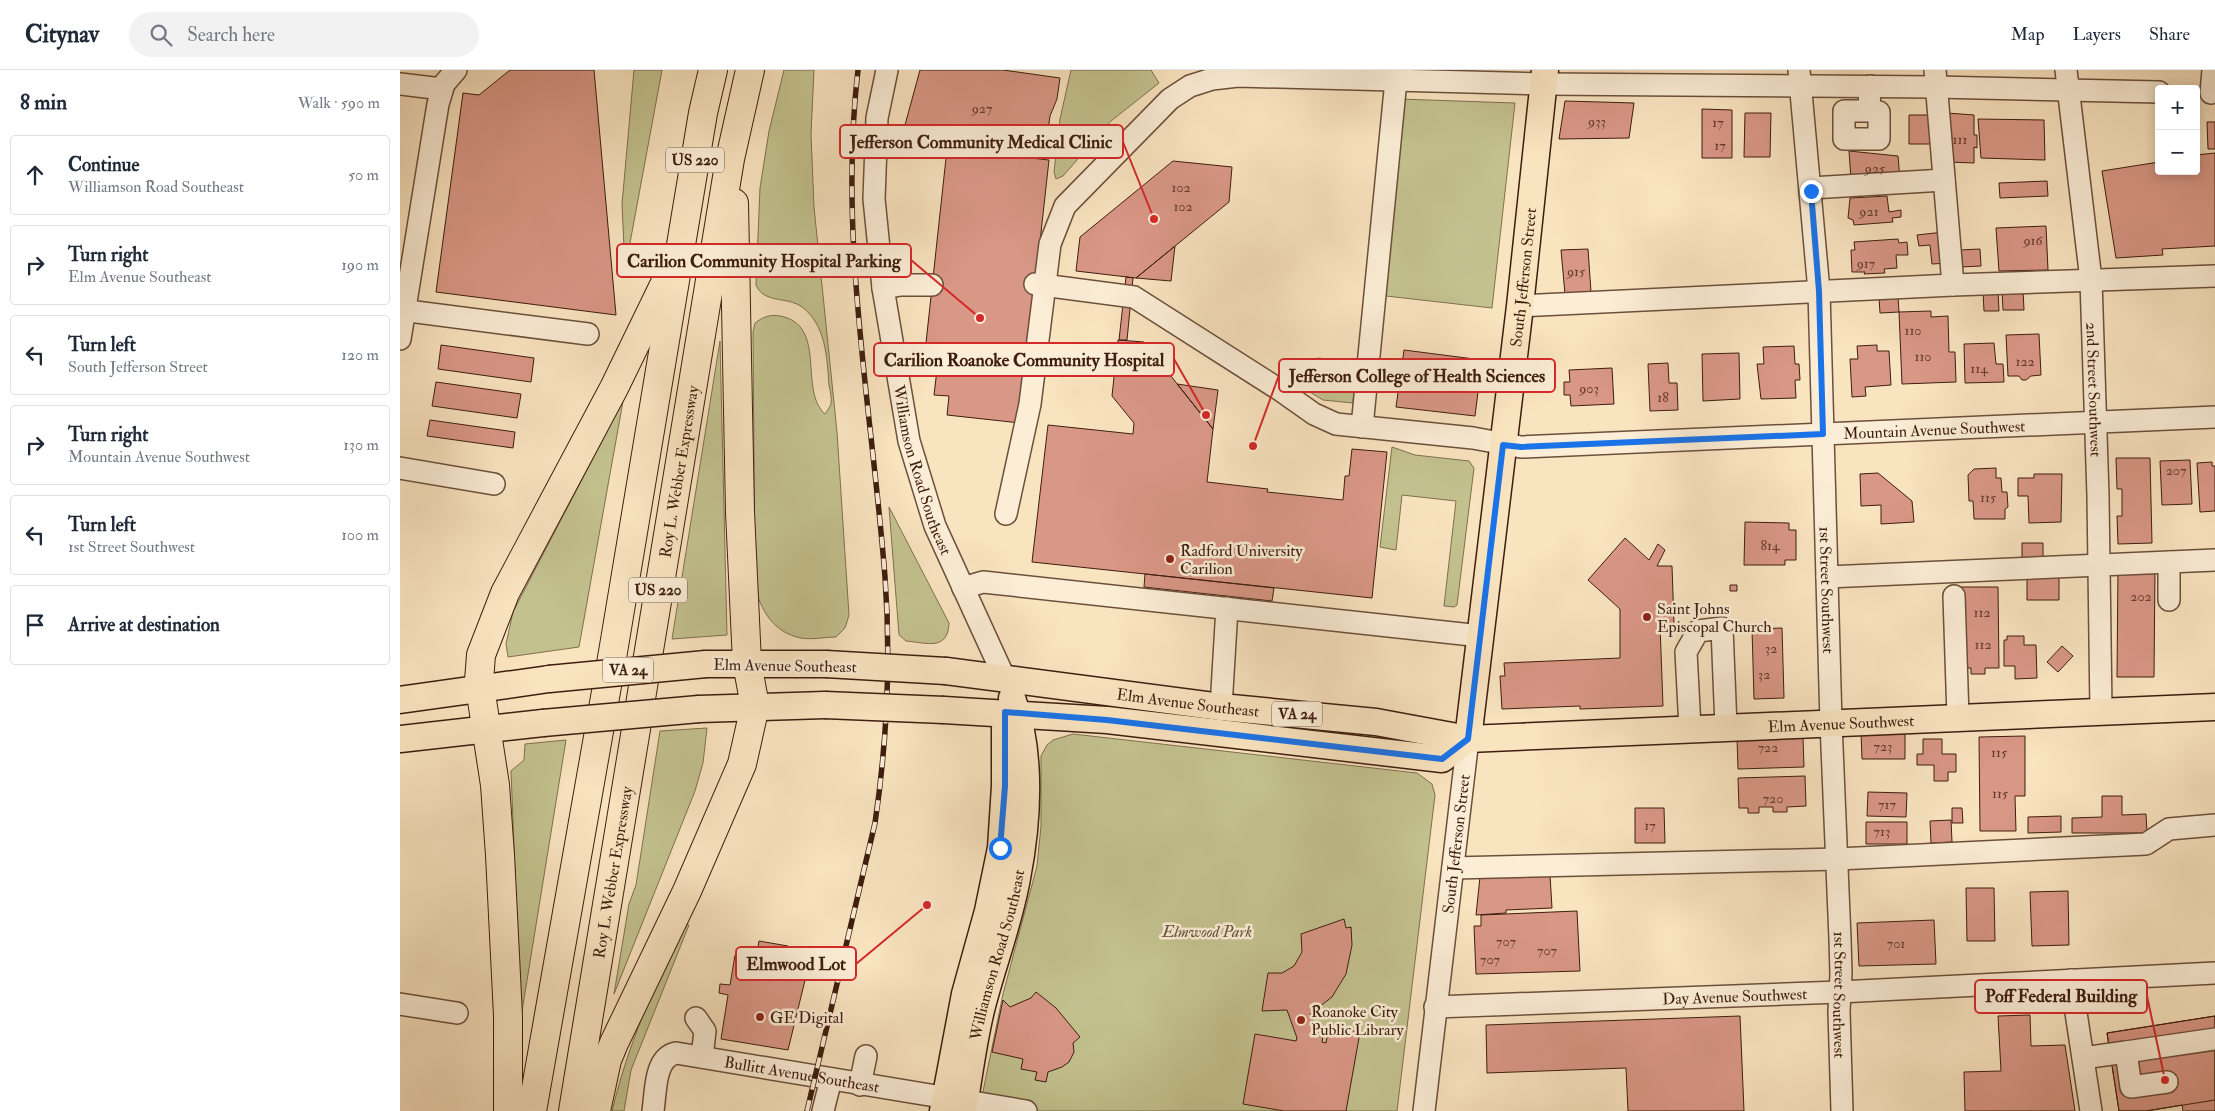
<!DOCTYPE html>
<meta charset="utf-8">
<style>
:root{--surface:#fff;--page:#f2f2f3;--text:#1f2937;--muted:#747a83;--line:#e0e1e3}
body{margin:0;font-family:"IM FELL Double Pica",serif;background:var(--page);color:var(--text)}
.controls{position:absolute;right:15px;top:15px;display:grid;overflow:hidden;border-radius:5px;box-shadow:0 2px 12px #0003}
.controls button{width:45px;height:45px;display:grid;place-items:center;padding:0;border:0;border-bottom:1px solid var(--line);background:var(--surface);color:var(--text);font:25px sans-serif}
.stop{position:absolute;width:15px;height:15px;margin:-11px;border:4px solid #1a73e8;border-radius:50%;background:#fff}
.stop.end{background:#1a73e8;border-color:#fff;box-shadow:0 1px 5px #0008}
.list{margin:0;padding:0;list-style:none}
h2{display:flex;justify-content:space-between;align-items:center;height:65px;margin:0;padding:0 20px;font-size:21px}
h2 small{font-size:16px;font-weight:400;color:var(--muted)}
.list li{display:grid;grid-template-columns:32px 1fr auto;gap:15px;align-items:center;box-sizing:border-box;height:80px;margin:0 10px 10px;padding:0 10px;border:1px solid var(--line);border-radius:5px}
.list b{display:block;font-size:19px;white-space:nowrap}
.list p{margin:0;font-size:16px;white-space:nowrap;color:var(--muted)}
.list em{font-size:16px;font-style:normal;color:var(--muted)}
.icon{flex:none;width:28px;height:28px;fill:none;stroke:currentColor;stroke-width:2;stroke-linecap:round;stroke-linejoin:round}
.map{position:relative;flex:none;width:1815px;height:1041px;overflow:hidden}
header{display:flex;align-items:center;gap:30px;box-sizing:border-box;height:70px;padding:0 25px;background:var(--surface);border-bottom:1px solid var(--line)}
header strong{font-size:24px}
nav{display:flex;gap:28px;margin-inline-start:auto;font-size:18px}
.search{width:350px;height:45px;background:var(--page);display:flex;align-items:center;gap:12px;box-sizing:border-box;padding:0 18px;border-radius:28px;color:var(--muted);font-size:19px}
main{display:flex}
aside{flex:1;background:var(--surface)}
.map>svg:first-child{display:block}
.green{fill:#c3c28f;stroke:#80704f}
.building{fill:#d99786;stroke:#3e1d0f}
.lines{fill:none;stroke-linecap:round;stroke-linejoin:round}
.minor-casing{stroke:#6d4f3b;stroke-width:24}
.major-casing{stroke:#3e1d0f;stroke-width:29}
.highway-casing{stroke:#3e1d0f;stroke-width:30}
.minor{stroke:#fbedd6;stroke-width:21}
.major{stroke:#f9e4c0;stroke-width:26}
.highway{stroke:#f9e4c0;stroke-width:28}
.rail-casing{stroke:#3e1d0f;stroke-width:5.5}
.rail{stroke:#fbedd6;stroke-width:4;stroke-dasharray:11;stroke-linecap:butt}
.major-bridge-casing{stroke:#3e1d0f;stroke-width:29;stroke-linecap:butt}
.major-bridge{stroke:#f9e4c0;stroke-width:26}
.route{stroke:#1a73e8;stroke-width:6}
.poi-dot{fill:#8f2418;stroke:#fbedd6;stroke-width:2}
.labels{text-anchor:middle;stroke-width:5;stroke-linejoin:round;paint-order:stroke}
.number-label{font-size:14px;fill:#653c2d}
.shield{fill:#fbedd6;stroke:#775b4b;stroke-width:1}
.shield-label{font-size:15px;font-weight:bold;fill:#3e1d0f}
.street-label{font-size:16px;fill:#3e1d0f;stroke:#fbedd6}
.poi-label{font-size:16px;fill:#3e1d0f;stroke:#fbedd6;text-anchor:start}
.park-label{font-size:16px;font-style:italic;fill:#664f35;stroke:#fbedd6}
.leader{fill:none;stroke:#d62828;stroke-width:2}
.callout-dot{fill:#d62828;stroke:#fbedd6;stroke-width:2}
.callout{fill:#fbedd6;stroke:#d62828;stroke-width:2}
.callout-label{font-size:18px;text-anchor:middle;font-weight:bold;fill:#3e1d0f}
</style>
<header>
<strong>Citynav</strong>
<div class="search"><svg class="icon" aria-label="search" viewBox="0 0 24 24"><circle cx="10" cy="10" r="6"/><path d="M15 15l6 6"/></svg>Search here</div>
<nav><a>Map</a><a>Layers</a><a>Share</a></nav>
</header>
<main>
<aside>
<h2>8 min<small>Walk · 590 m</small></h2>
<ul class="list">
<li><svg class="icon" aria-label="ahead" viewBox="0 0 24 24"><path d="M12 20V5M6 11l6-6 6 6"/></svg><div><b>Continue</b><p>Williamson Road Southeast</p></div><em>50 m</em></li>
<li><svg class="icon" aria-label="right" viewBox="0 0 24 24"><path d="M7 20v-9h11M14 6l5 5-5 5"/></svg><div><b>Turn right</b><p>Elm Avenue Southeast</p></div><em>190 m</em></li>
<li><svg class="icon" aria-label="left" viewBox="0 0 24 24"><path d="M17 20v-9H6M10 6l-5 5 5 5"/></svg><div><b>Turn left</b><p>South Jefferson Street</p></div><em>120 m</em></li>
<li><svg class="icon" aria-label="right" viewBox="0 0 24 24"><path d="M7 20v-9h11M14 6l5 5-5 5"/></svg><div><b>Turn right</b><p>Mountain Avenue Southwest</p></div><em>130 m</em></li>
<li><svg class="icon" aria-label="left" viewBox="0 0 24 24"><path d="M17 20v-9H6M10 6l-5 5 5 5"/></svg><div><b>Turn left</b><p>1st Street Southwest</p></div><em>100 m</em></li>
<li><svg class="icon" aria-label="arrive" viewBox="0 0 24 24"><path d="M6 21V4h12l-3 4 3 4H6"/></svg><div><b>Arrive at destination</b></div></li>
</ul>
</aside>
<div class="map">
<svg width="1815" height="1041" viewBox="0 0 1815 1041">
<rect width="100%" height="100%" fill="#f9e4c0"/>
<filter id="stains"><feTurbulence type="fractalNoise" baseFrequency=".004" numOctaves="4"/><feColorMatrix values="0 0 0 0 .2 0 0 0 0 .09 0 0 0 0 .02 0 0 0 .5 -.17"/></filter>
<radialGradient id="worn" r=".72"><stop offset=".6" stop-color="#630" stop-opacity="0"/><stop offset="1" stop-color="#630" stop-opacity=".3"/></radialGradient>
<!-- green -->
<path class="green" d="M234,0H262L225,200L222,134Z
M384,0H414L411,64L414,137L437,362L449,545L445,558L436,567C425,567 412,570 401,568C374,563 360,540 355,515L353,262L355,253C363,247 370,244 380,246C428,255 398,320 425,344C427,341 430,337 431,334C432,328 430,320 429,315C427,288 426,255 402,237C387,226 364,234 356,215L360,118L369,61Z
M671,0H751L759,13L711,51L663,106L656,109L654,102L660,49Z
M999,29L1115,33L1092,238L977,225Z
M320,271L327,565L272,569Z
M918,288L956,292L953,333L923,330L890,310L901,296Z
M227,309L179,577L108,587L106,574L113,542L201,373Z
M992,377L1015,385L1069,391L1074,398L1057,535L1054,537L1044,536L1056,431L1002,425L996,480L980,477Z
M489,437L549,553C548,581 527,573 506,571L499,565Z
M307,658L303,693L295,721L214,924L229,834L236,815L260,661Z
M673,664L1017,703L1032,714L1035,725L997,1041H579L603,924L637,796L641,756V686L647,675L653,670Z
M166,670L118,966L119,902L111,701L124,690L125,674Z
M286,854L289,855L231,1000L224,1041H212C229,972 253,917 286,854Z"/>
<!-- building -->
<path class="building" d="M110,0H194L216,245L36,222L63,23L79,25Z
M520,0H603L660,8L657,29L650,46L645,82L502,66Z
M1165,31L1234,33L1229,68L1159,69Z
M1302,39L1332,40V88H1302Z
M1345,43H1371L1370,87H1344Z
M1547,43L1574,45V65H1577V78L1574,77V93L1548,92Z
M1509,45H1533L1534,74H1509Z
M1578,49L1644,50L1645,90L1581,88Z
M1807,52H1815V79H1808Z
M547,79L649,90L620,353L547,345L549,326L534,325L539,283L525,282Z
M1449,81L1498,86L1500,109H1451Z
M1815,83V176L1762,179L1763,185L1716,188L1702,101L1759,92V101H1796V85Z
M773,91L832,97L829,132L736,208L676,201L680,167Z
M1647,111L1648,126L1600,128L1599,113Z
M1487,126L1489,142L1501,140V147L1492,148L1493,152L1454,155L1453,150L1448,148L1450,128Z
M1646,156L1648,200L1599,201L1596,158Z
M1544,162L1548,193L1532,194L1530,175L1519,176L1517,165Z
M1498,169L1499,173L1507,172L1508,185H1496L1497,198L1484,199L1485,203L1464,204L1465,202H1452L1451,180H1455L1454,172Z
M775,176L771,211L736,208Z
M1188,179L1191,222L1165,224L1161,180Z
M1580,179L1581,196L1560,197L1559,180Z
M726,207L733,208L727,270H719Z
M1623,220L1624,240H1603L1602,221Z
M1583,221H1598L1599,241H1584Z
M1498,227L1499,242L1480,243L1479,228Z
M1531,241V247L1548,246L1549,282H1555L1556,312L1502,314L1499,242Z
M1639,264L1641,305L1631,306L1626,310H1622L1619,306H1608L1606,265Z
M718,270L744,272L813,359L807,412L868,419L867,422L943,430L945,406H949L952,379L987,382L972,528L632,492L648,355L733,364L734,353L712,326Z
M1594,273L1596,294H1603L1604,312L1565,313L1564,274Z
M41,275L134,288L131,312L38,299Z
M1477,275V281H1489L1491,315L1465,317L1466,326L1452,327L1450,289H1458L1457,276Z
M1394,276L1395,294H1399L1400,310H1395L1396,328L1361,329L1357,294H1364L1363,277Z
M1004,280L1082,290L1075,346L996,337Z
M1339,283L1340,329L1303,331L1302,284Z
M1268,293L1269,313H1277L1278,340L1250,341L1248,294Z
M1212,298L1214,334L1171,336L1170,325H1164V312H1170L1169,300Z
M36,312L121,324L117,348L32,336Z
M777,314L818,320L813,359Z
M30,350L115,362L113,378L27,366Z
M1716,388H1750L1752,473L1718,474L1717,446H1722V419H1717Z
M1790,390L1792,434L1762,435L1760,391Z
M1812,392V396H1815V441L1800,442L1797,393Z
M1596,398V408H1601L1602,422H1607L1608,437L1605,439V449H1574L1573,431H1569L1568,405L1574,399Z
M1478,403L1512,431L1514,452L1481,454V435L1461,436L1460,404Z
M1634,404H1662L1661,452L1629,453L1628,426H1618V408H1634Z
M1345,452L1389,453V460H1396V490H1385V495H1344Z
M1225,468L1249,490L1258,474L1265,480L1257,496H1272L1274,554L1260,555L1263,636L1180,639V636L1102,639L1100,606H1105L1104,593L1220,588V539L1188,510Z
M1622,473H1643V492L1622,493Z
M1718,497L1755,498L1754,607H1717Z
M1627,501L1659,502V530H1627Z
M745,504L874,518L872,531L744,517Z
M1330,515H1337V521H1330Z
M1560,517H1598L1599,598H1585V604H1571V598H1561Z
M1382,558L1384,628L1354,629L1352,559Z
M1607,566H1624V575H1636L1637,608L1615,609V596H1604V570H1607Z
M1662,576L1673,586L1658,602L1647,592Z
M1461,662H1505V689H1462Z
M1625,666V726H1615L1616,761H1580L1579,667Z
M1337,668H1403L1404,697L1338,699Z
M1523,669H1542V684H1556V702H1548V711H1534V695H1517V684H1523Z
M1405,706L1406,736L1387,737V742H1373V737H1359V743H1348V738H1339L1338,708Z
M1468,722L1507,723L1506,747L1467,746Z
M1702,726H1722V745L1746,744L1747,763H1672V748L1702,747Z
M1235,738H1264L1265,773H1235Z
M1552,738H1562L1563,753H1552Z
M1661,746V762L1628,763V747Z
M1551,750L1552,772L1531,773L1530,751Z
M1466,752H1507V774H1466Z
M1150,805L1152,838L1106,840V843L1076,845L1080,807Z
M1566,818H1594L1595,871H1567Z
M1668,821L1669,875L1632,876L1630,822Z
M1177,841L1180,901L1076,904L1074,856H1081V845Z
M944,849L946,858L951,857L952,875L946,904L932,927L910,944L917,963L923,964L922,972L926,973L929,957L960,962L946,1041H884L843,1034L855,964L896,971L897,968L887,940L862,941L868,903H882L894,896L902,882L901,864Z
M1534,850L1536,894L1459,896L1457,853Z
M359,871L388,876L384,894L408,898L388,980L321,969L328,925L319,923L320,914L330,915L335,885L356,889Z
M636,922L656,938L680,967L673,973L674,982L669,992L662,997L648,1002L646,1012L635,1010L637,1002L621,999L623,989L592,982L603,930L610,937L631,928Z
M1630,945L1631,976L1665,975L1675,1041H1565L1564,1002L1601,1001L1598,946Z
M1340,946L1344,1041H1228L1226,998L1087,1003L1086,955Z
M1815,946V1030L1746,1041H1719L1707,963Z
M1815,946V1041H1783L1782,1035L1746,1041H1719L1707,963Z"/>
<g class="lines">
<!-- minor casing -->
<g class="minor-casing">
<g id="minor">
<path id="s1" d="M487,0L477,48L474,129L483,218L509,371L535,456L605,609"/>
<path id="s2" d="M1399,0L1419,221L1431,653L1440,869L1441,904L1439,941L1442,1041"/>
<path d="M1535,0L1553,215"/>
<path id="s3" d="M1666,0L1691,210L1698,426L1701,641"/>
<path d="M0,14L42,19"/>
<path d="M1811,23L1813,0"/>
<path d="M1469,41L1479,42V69H1444V41H1469L1470,16"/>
<path d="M1411,118L1544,110"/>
<path id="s4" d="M635,214L734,227L880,320L914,344L936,354L1073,368L1121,377L1815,347"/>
<path d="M483,218L501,215H532"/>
<path d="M1120,236L1553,215L1815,206"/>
<path d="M0,240L188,264"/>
<path d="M0,269L38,34L44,14L56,0"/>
<path d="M962,357L996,10"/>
<path d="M0,398L94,414"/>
<path d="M606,444L630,334L650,174L665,136L770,29L790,16L812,9L838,6L1144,14L1536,17L1759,22"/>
<path d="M1769,492V530"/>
<path d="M1427,507L1815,490"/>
<path d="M563,518L583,512L1081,566"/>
<path d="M1554,526L1558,647"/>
<path d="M821,637L827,538"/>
<path d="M1290,658L1286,582L1298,561L1322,558L1326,657"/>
<path d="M1053,798L1438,789L1746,774L1769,759L1815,755"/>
<path d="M1671,910L1691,1041"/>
<path d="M0,934L57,943"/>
<path id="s5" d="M1035,937L1439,922L1815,903"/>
<path d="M296,948L305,961L302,987"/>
<path d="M1726,982L1815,969"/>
<path d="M1683,988L1726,982L1731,1017L1767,1012"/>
<path d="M460,1015L466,986"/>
<path id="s6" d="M253,1041C256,1022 254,988 276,983L626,1041"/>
<path d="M423,1041L431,1009"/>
<path id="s7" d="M1024,1041L1068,669"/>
</g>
</g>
<!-- major casing -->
<g class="major-casing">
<g id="major">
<path d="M306,594H426"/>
<path id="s8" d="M546,601L821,637L976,652L1068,669L1815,637"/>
<path d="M0,630L149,609"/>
<path d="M299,639L425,635"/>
<path d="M544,640L707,650L1042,689L1068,669"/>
<path d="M0,669L143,653"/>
<path id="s9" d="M1068,669L1120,236L1145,0"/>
<path d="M543,1041L565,924L588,841L601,778L605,716V658"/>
<path id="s10" d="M563,1041C569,1007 573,973 581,940C592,896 609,853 617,808C628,751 632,682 612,628"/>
</g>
</g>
<!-- highway casing -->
<g class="highway-casing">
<g id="highway">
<path d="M108,1041V946L100,785L95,715L79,611L81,585L105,523L214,318L265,213"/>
<path d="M132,1041L213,582L303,43L313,0"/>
<path id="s11" d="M173,1041L330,89L350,0"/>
<path d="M196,1041L207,990L214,973L287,821L342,694L355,636L347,593L340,442L334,133"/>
</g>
</g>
<!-- minor -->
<use href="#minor" class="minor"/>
<!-- major -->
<use href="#major" class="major"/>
<!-- highway -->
<use href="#highway" class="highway"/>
<!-- rail casing -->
<g class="rail-casing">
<path id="rail" d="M407,1041L475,753C487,672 491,589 485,507C472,339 438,169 458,0"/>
</g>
<!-- rail -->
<use href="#rail" class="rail"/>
<!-- major-bridge casing -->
<g class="major-bridge-casing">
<path id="major-bridge" d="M426,594L546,601
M149,609L306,594
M425,635L544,640
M143,653L299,639"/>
</g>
<!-- major-bridge -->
<use href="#major-bridge" class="major-bridge"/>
</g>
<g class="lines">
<!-- route -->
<path class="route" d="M600,778L605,716V642L707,650L1042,689L1068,669L1103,375L1121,377L1423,364L1419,221L1411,121"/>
</g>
<!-- markers -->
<g class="poi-dot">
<circle cx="770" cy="489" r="5"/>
<circle cx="1247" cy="547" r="5"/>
<circle cx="360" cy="947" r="5"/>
<circle cx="901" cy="950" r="5"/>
</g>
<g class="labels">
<!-- number labels -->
<g class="number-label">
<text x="582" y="43">927</text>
<text x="1197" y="56">933</text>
<text x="1318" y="57">17</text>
<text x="1560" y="74">111</text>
<text x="1320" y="80">17</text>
<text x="1475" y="103">925</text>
<text x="781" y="122">102</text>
<text x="783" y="141">102</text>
<text x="1469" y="146">921</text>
<text x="1633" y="175">916</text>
<text x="1466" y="198">917</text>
<text x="1176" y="206">915</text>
<text x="1513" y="265">110</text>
<text x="1523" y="291">110</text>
<text x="1625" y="296">122</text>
<text x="1579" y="303">114</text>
<text x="1189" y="323">903</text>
<text x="1263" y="332">18</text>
<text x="1776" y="405">207</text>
<text x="1588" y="432">115</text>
<text x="1370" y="480">814</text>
<text x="1741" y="531">202</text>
<text x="1582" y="547">112</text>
<text x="1583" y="579">112</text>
<text x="1371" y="583">32</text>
<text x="1364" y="609">32</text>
<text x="1483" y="681">723</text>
<text x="1368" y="682">722</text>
<text x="1599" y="687">115</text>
<text x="1600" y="728">115</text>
<text x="1373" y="733">720</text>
<text x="1487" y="739">717</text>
<text x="1250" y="760">17</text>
<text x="1482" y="766">713</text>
<text x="1106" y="876">707</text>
<text x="1496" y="878">701</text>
<text x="1147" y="885">707</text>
<text x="1090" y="894">707</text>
</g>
<!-- shield labels -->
<g class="shield">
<rect x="266" y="77.5" width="58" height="25" rx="4"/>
<rect x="229" y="507.5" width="58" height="25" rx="4"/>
<rect x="203" y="587.5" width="50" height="25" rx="4"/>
<rect x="872" y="631.5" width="50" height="25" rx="4"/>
</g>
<g class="shield-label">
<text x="295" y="95">US 220</text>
<text x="258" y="525">US 220</text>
<text x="228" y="605">VA 24</text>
<text x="897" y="649">VA 24</text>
</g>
<!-- street labels -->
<g class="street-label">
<text dy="6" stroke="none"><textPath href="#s9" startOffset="465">South Jefferson Street</textPath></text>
<text dy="6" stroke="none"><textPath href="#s3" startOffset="321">2nd Street Southwest</textPath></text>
<text dy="6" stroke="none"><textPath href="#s4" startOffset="939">Mountain Avenue Southwest</textPath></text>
<text dy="6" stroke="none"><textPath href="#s1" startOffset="406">Williamson Road Southeast</textPath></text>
<text dy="6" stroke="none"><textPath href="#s11" startOffset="648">Roy L. Webber Expressway</textPath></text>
<text dy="6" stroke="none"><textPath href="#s2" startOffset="521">1st Street Southwest</textPath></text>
<text transform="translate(385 595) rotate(1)" y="6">Elm Avenue Southeast</text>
<text dy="6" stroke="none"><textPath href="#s8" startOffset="244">Elm Avenue Southeast</textPath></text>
<text dy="6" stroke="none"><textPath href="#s8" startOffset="900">Elm Avenue Southwest</textPath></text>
<text dy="6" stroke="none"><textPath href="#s7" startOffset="269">South Jefferson Street</textPath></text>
<text dy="6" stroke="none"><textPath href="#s11" startOffset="242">Roy L. Webber Expressway</textPath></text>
<text dy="6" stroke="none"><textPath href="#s10" startOffset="160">Williamson Road Southeast</textPath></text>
<text dy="6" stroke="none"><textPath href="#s5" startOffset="300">Day Avenue Southwest</textPath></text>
<text dy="6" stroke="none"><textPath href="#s2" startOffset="926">1st Street Southwest</textPath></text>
<text dy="6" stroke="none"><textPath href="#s6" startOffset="194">Bullitt Avenue Southeast</textPath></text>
</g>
<!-- poi labels -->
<g class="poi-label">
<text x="780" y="486">Radford University<tspan x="780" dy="18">Carilion</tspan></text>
<text x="1257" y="544">Saint Johns<tspan x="1257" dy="18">Episcopal Church</tspan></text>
<text x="911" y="947">Roanoke City<tspan x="911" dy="18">Public Library</tspan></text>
<text x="370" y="953">GE Digital</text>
</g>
<!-- park labels -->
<g class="park-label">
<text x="807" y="867">Elmwood Park</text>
</g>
</g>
<!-- callouts -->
<path class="leader" d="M754 149L723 72M580 248L511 190M806 345L774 289M853 376L879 305M527 835L456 894M1765 1010L1747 926"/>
<g class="callout-dot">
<circle cx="754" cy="149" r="5"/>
<circle cx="580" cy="248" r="5"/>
<circle cx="806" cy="345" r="5"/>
<circle cx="853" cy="376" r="5"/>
<circle cx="527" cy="835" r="5"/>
<circle cx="1765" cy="1010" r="5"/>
</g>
<g class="callout">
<rect x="440" y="55" width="283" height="33" rx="5"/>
<rect x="217" y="174" width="294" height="33" rx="5"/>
<rect x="474" y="273" width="300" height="33" rx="5"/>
<rect x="879" y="289" width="276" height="33" rx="5"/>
<rect x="336" y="877" width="120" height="33" rx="5"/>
<rect x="1575" y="910" width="172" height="33" rx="5"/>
</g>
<g class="callout-label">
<text x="581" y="78">Jefferson Community Medical Clinic</text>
<text x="364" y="197">Carilion Community Hospital Parking</text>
<text x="624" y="296">Carilion Roanoke Community Hospital</text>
<text x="1017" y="312">Jefferson College of Health Sciences</text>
<text x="396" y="900">Elmwood Lot</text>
<text x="1661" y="932">Poff Federal Building</text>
</g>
<rect width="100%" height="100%" filter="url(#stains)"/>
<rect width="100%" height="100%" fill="url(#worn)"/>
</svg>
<div class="controls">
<button>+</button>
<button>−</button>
</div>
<div class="stop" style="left:600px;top:778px"></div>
<div class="stop end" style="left:1411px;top:121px"></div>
</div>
</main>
